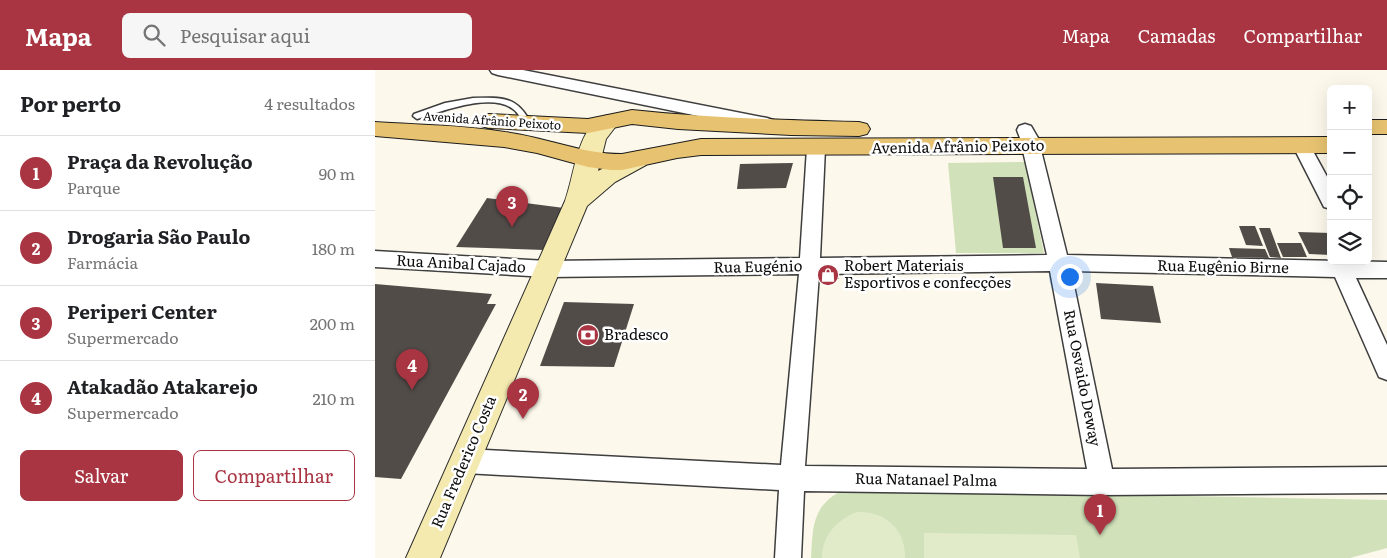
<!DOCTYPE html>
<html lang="pt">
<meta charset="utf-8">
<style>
:root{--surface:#fff;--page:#f6f6f6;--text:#202124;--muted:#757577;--line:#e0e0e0;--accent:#a93542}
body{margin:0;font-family:Literata,serif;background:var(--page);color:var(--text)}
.controls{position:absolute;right:15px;top:15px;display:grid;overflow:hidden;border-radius:8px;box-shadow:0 5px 20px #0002}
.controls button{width:45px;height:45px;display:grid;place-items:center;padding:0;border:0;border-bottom:1px solid var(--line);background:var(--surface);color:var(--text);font:25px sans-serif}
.you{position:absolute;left:694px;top:206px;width:18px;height:18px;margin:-12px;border:4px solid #fff;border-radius:50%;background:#1a73e8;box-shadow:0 0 0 8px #1a73e833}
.badge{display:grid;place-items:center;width:32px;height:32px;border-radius:50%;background:var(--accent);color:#fff;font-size:16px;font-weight:700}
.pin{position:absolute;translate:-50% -41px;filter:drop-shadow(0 1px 2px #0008)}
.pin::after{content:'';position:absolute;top:26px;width:18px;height:15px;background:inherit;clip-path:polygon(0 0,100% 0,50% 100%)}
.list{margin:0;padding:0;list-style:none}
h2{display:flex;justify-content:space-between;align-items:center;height:65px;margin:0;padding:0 20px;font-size:21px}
h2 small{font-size:16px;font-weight:400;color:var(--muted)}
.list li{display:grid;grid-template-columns:32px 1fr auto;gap:15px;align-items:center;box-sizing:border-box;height:75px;padding:0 20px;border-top:1px solid var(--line)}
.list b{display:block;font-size:19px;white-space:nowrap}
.list p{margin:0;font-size:16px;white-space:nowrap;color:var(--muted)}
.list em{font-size:16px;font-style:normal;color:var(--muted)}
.actions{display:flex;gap:10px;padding:15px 20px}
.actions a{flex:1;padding:11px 0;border:1px solid var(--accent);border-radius:8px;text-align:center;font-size:18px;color:var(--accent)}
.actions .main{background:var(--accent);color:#fff}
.icon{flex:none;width:28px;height:28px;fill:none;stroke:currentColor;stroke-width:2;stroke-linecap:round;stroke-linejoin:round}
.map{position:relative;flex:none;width:1012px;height:488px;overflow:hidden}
header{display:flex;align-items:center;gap:30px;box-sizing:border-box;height:70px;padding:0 25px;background:var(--accent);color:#fff}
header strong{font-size:24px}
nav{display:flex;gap:28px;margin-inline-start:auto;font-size:18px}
.search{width:350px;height:45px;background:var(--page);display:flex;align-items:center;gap:12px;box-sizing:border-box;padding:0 18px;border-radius:8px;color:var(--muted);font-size:19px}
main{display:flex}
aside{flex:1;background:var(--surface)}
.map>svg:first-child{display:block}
.green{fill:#d1e2ba}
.pitch{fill:#e1ebca}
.building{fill:#524c49}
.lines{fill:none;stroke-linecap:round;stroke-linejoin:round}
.lane-casing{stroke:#3e3e3e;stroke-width:3}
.street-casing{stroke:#3e3e3e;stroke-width:3}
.secondary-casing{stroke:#2d2d2d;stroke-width:2}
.primary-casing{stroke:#1c1c1c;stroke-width:2}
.lane{fill:#fff;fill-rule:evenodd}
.street{fill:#fff;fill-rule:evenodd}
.secondary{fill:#f4e9ae;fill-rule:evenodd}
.primary{fill:#e7c371;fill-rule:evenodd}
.labels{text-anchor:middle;stroke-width:5;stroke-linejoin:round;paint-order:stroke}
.far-street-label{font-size:12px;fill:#0b0b0b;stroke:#fff}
.street-label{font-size:15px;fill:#0b0b0b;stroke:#fff}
.poi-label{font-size:15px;fill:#0b0b0b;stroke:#fff;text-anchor:start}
</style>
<header>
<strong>Mapa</strong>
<div class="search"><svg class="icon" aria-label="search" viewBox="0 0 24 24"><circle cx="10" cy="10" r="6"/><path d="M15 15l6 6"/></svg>Pesquisar aqui</div>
<nav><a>Mapa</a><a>Camadas</a><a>Compartilhar</a></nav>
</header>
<main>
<aside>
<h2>Por perto<small>4 resultados</small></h2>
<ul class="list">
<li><span class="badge">1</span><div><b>Praça da Revolução</b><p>Parque</p></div><em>90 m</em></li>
<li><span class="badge">2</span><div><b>Drogaria São Paulo</b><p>Farmácia</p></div><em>180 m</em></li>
<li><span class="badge">3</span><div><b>Periperi Center</b><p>Supermercado</p></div><em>200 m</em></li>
<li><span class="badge">4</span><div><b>Atakadão Atakarejo</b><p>Supermercado</p></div><em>210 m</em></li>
</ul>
<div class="actions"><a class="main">Salvar</a><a>Compartilhar</a></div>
</aside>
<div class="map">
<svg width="1012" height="488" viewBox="0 0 1012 488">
<rect width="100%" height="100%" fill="#fcf8eb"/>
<!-- green -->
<path class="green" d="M650,92L669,183H581L573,93Z
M470,419L1012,430V478L975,488H436C438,455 437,435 470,419Z"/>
<!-- pitch -->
<path class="pitch" d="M482,442C510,441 531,459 530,488H447C447,465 462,450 482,442Z
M549,463L701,465L705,488H549Z"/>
<!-- building -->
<path class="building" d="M418,93L411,118L362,119L365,94Z
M618,107H648L661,178H628Z
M112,128L189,138L169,180L81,177Z
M864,156H880L888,176L871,175Z
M884,158H895L906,188L895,187Z
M923,162L956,163V185L934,184Z
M902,173H926L932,187H908Z
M854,178L890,179L894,188L857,187Z
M464,201V209L441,211V204Z
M721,213L778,216L786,253L726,249Z
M0,214L117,224L112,234H121L26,409L0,407Z
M189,232L259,234L239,297L165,296Z"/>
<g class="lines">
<!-- lane casing -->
<g class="lane-casing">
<path id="lane" d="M98,28C126,27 143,26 156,54L152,57L149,56C146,50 144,43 138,39C115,22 66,42 42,49L38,46L39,44L70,33Z"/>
</g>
<!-- street casing -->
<g class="street-casing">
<path id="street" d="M115,0H148L392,48L398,50L400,54L398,58L392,60L123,5L117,3Z
M650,54L656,56L663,68L692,185L1012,192V208H981L1012,275V310L1004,307L960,207L696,201L737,399L1012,397V423L727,425L429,421L426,488H400L404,420L90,403L81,400L78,391L81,382L90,379L406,395L424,204L172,207L0,197V181L172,191L425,188L432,78L435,74L441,72L447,74L450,78L445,188L672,185L645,68L642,60L644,56ZM675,201L712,399L430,396L444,204Z
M927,70L933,72L956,114V139L949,137L918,76L921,72Z"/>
</g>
<!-- secondary casing -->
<g class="secondary-casing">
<path id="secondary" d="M233,45L241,47L244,52L231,69L223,101L263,81L271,83L274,89L271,95L240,112L212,136L65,488H31L190,131C200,105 202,53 233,45Z"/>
</g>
<!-- primary casing -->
<g class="primary-casing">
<path id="primary" d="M257,40C332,48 408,50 484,52L492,54L495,59L492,64L484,66L416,65L303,59L257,54L213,63L114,58L106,56L103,51L106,46L114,44L213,49Z
M993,50H1012V64H993Z
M0,52C43,55 88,55 130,62C170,67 207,84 247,84L326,69L956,67V83L326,85L302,88L247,100H236L213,97L162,83L129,77L0,66Z"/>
</g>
<!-- lane -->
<use href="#lane" class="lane"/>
<!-- street -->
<use href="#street" class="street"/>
<!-- secondary -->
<use href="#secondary" class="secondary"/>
<!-- primary -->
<use href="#primary" class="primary"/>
</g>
<!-- icons -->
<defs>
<g id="shop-disc" transform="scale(1.125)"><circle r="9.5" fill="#a93542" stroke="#fff"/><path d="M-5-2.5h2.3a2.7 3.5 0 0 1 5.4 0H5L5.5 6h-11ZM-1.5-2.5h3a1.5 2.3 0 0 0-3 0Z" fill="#fff"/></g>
<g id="bank-disc" transform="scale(1.125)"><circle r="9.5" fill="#a93542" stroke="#fff"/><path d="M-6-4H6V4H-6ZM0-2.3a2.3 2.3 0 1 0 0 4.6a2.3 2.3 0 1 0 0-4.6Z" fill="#fff"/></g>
</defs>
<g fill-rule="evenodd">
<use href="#shop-disc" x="453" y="205"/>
<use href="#bank-disc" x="213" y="265"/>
</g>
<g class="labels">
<!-- far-street labels -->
<g class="far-street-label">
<text transform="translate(117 51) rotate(4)" y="4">Avenida Afrânio Peixoto</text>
</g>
<!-- street labels -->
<g class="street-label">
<text transform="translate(583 77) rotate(-1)" y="5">Avenida Afrânio Peixoto</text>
<text transform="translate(86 194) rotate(3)" y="5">Rua Anibal Cajado</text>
<text transform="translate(383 197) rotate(-1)" y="5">Rua Eugénio</text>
<text transform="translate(848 197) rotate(1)" y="5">Rua Eugênio Birne</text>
<text transform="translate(707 308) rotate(79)" y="5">Rua Osvaido Deway</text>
<text transform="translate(89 392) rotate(-67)" y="5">Rua Frederico Costa</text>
<text transform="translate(551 410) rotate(1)" y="5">Rua Natanael Palma</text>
</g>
<!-- poi labels -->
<g class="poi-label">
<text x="469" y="201">Robert Materiais<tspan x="469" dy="17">Esportivos e confecções</tspan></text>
<text x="229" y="270">Bradesco</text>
</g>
</g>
</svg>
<div class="controls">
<button>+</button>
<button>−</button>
<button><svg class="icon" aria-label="locate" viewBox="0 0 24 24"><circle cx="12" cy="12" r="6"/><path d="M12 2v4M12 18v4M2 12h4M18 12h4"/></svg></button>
<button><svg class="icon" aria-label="layers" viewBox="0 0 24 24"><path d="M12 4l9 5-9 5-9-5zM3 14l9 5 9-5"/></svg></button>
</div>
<div class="you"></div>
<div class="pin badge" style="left:725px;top:465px">1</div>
<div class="pin badge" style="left:148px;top:349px">2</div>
<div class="pin badge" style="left:137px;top:157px">3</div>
<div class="pin badge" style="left:37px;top:320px">4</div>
</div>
</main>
